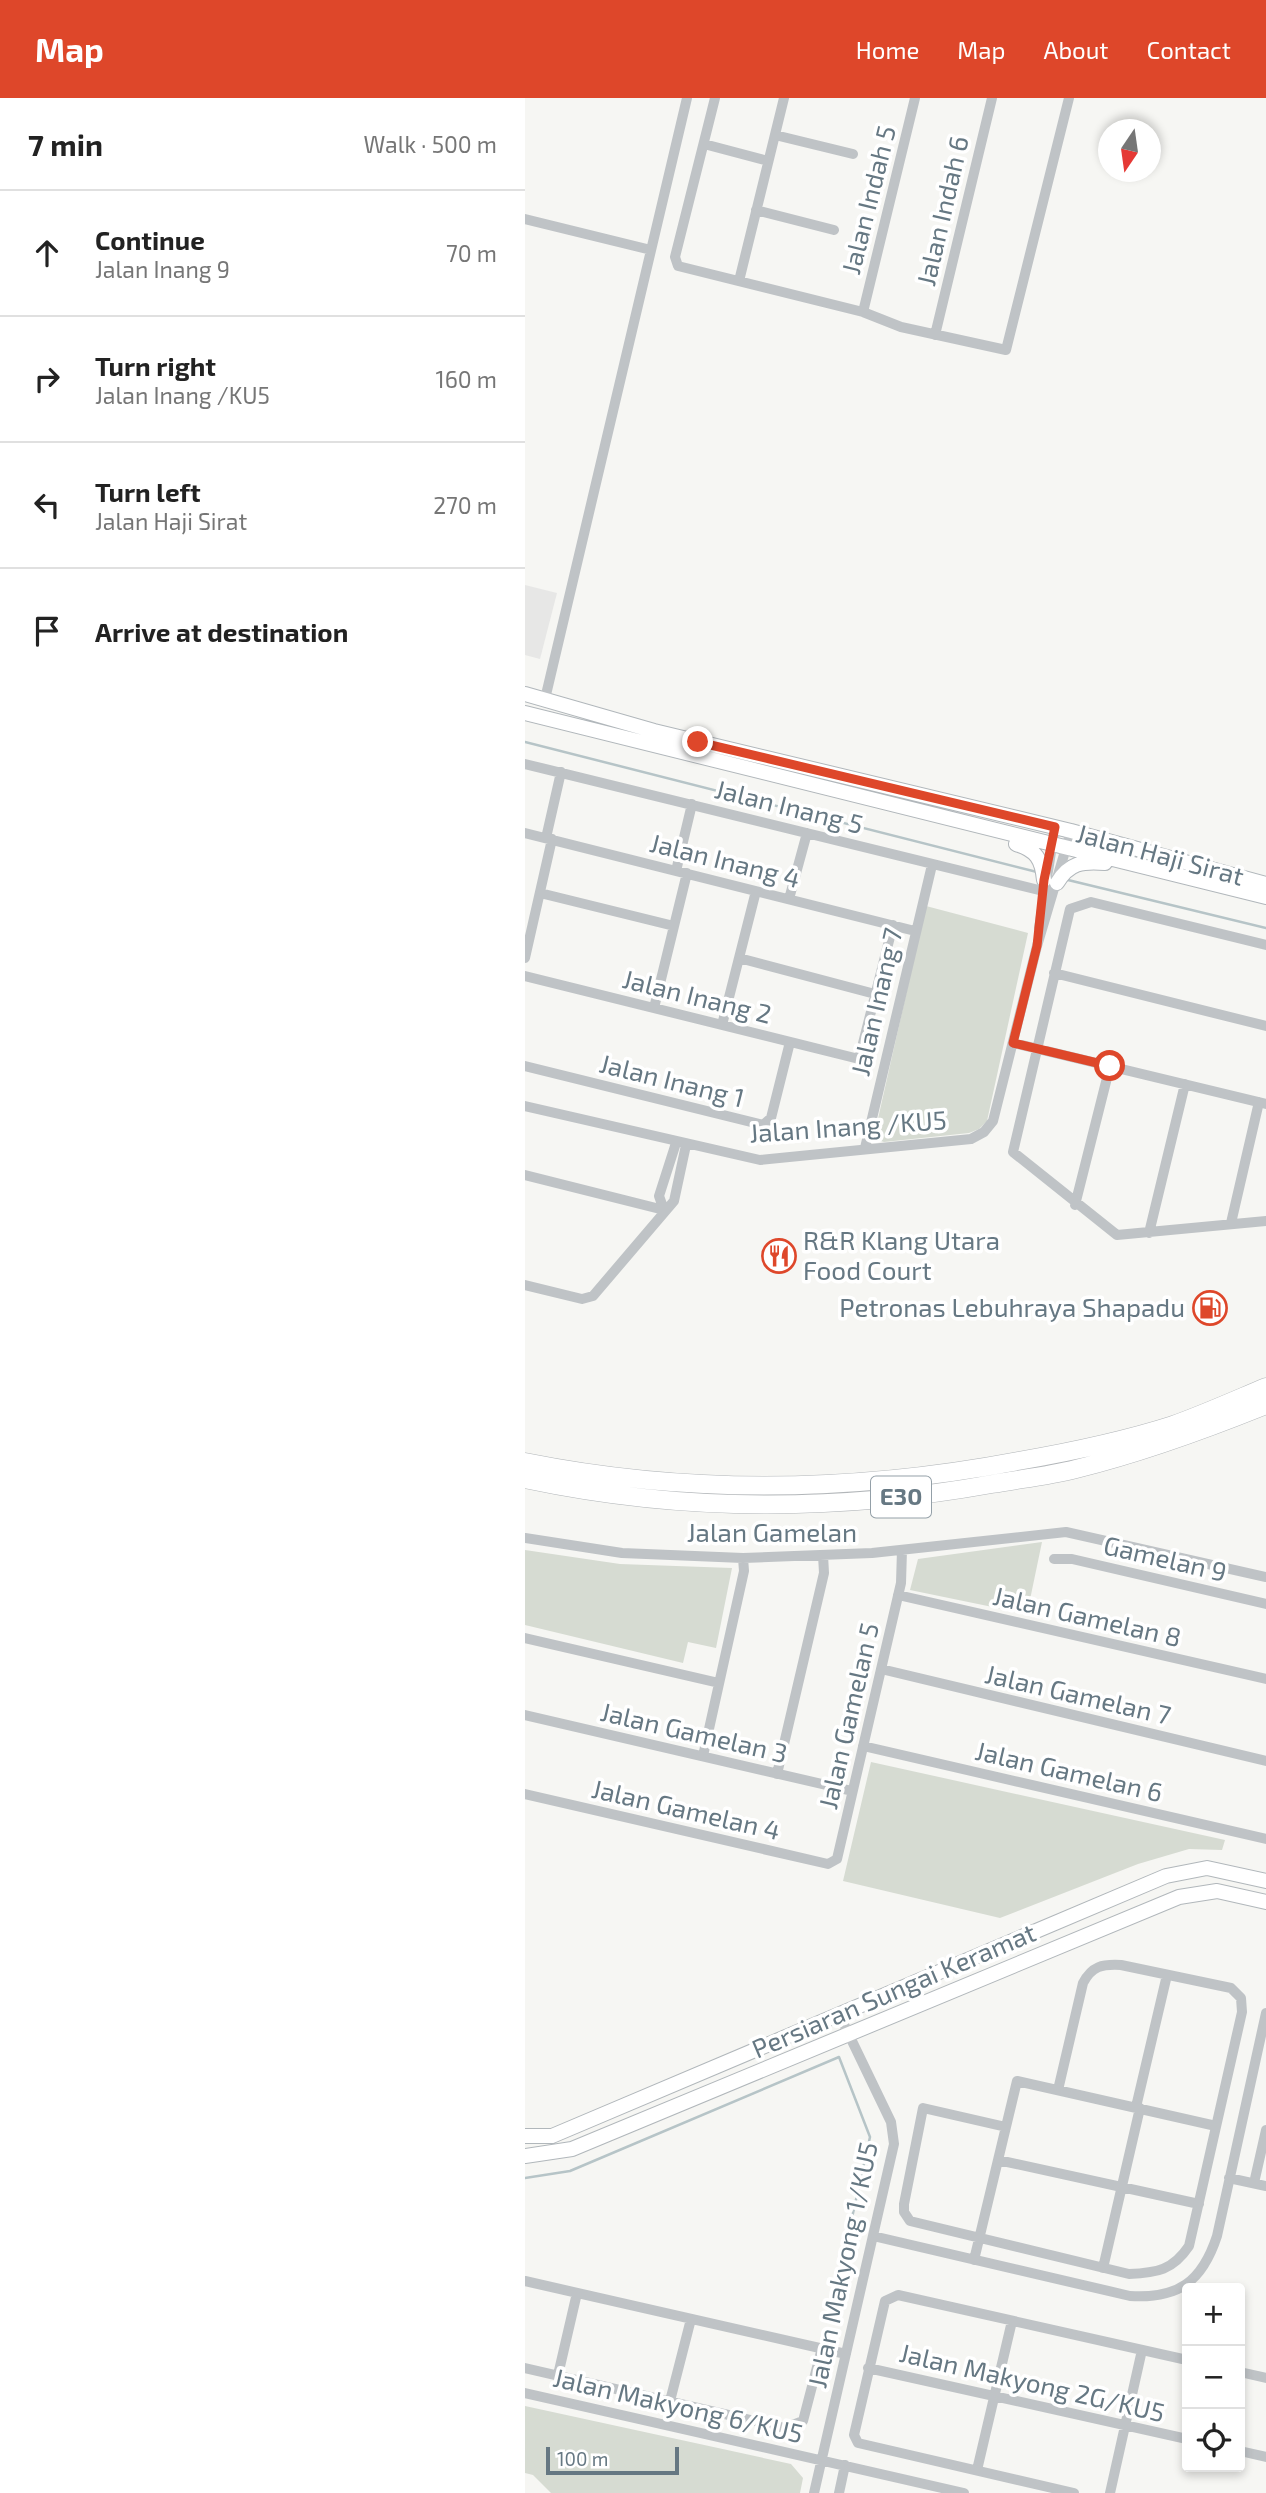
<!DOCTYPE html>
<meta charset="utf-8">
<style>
:root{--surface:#fff;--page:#f6f6f6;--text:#222;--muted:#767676;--line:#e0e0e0;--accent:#de472a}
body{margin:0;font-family:"Exo 2",sans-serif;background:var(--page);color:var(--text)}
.controls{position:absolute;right:21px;bottom:21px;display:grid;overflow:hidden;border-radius:7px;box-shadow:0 4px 10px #0003}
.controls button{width:63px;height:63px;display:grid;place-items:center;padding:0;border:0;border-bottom:2px solid var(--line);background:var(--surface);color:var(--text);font:35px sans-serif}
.compass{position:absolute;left:573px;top:21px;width:63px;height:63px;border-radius:50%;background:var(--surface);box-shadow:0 4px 10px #0003;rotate:193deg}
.scale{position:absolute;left:21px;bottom:18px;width:133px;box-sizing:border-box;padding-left:7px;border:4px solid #667883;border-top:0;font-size:19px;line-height:24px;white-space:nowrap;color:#667883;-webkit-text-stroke:5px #fff;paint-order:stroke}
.stop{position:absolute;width:21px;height:21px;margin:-16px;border:5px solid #de472a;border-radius:50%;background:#fff}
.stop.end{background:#de472a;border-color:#fff;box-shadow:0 2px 7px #0008}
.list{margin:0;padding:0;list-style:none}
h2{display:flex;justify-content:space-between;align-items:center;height:91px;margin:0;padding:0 28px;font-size:30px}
h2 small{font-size:23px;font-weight:400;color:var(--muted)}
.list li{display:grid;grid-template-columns:46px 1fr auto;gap:21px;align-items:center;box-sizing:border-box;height:126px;padding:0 28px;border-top:2px solid var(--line)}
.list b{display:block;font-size:26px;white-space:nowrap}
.list p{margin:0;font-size:23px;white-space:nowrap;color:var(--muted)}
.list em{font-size:23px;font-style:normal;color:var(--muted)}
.icon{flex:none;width:38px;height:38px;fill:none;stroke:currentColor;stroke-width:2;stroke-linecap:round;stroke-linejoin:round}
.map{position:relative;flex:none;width:741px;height:2395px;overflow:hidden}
header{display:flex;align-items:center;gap:42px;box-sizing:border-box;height:98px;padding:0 35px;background:var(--accent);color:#fff}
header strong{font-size:33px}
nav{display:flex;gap:38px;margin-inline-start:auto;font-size:24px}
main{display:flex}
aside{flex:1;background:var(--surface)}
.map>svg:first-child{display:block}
.built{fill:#e7e7e6}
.green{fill:#d6dbd2}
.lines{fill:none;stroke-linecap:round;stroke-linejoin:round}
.stream{stroke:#b6c4c7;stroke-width:2.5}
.secondary-casing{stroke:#b1b7bb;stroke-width:16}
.highway-casing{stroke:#b2b6b9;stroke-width:19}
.street{stroke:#bfc3c6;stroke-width:10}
.secondary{stroke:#fff;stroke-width:14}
.highway{stroke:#fff;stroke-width:18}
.route{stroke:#de472a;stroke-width:9}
.labels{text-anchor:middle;stroke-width:7;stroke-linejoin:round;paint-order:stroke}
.shield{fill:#fff;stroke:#94a0a8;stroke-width:2}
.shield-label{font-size:24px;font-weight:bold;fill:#667883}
.street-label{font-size:26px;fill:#667883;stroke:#fff}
.poi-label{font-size:26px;fill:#667883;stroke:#fff;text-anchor:start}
</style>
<header>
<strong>Map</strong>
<nav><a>Home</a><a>Map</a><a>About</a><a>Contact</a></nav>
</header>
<main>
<aside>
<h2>7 min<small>Walk · 500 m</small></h2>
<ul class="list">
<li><svg class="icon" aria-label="ahead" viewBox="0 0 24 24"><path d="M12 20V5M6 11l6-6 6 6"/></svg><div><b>Continue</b><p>Jalan Inang 9</p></div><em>70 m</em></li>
<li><svg class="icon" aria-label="right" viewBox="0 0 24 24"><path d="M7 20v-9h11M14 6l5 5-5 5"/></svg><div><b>Turn right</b><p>Jalan Inang /KU5</p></div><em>160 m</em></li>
<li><svg class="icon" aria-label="left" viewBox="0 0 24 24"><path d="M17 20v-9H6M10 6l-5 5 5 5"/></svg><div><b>Turn left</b><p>Jalan Haji Sirat</p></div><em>270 m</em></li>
<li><svg class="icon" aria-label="arrive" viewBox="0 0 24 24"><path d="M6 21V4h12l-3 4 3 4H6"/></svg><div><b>Arrive at destination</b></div></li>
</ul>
</aside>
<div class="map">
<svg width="741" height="2395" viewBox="0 0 741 2395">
<rect width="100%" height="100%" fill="#f6f6f3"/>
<!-- built -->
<path class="built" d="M0,487L32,495L15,561L0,557Z"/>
<!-- green -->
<path class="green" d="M401,808L503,835L462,1023L454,1031L444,1035L359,1044L350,1041V1034Z
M517,1444L502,1516L385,1492L393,1461Z
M0,1452L95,1466L207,1470L191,1550L163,1544L158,1565L0,1527Z
M346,1664L700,1742L697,1752L664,1751L613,1766L475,1820L318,1783Z
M0,2308L266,2366L278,2380L275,2395H26L8,2377L0,2375Z"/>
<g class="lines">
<!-- stream -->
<path class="stream" d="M0,644L512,774
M543,782L741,830
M0,2080L45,2073L314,1959L345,2039L322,2142"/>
<!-- secondary casing -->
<g class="secondary-casing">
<path id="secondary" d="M0,596L129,633L546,733L741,786
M0,615L741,799
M491,746C511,752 517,761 519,782
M532,785C544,765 557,763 580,765
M0,2038H27L641,1778L682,1770L741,1783
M0,2058L47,2051L654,1799L692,1793L741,1804"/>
</g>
<!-- highway casing -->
<g class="highway-casing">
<path id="highway" d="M0,1364C165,1397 329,1394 493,1363C545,1354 598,1343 648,1327C679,1316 710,1302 741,1289
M0,1381C155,1414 312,1414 467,1386C495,1381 524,1378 551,1371C616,1355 679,1332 741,1307"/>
</g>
<!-- street -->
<path class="street" d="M190,0L150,159L153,168L338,214L376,229L481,252L544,0
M250,37L328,56
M179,46L243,63
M231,112L309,132
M0,121L126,152
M214,183L259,0
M338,214L390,0
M410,237L467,0
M20,601L162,0
M0,666L518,793
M0,735L390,833
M21,740L36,674
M151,773L167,706
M15,795L149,828
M264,801L282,735
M514,830L530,729
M741,847L566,804L545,811L488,1054L592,1137L741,1123
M0,860L27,741
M214,860L350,896
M529,875L741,928
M0,878L334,961L368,827
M129,910L162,775
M197,927L231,793
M488,945L741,1006
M0,968L238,1027L246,1020L265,944
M0,1008L235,1062L446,1041L459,1034L468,1023L512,848L546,733
M340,1050L407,767
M0,1077L139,1112
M550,1107L585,968
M139,1112L134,1098L151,1045
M706,1125L734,1004
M624,1135L660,986
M0,1187L57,1201L68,1198L149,1103L161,1047
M0,1440L97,1455L218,1460L347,1455L541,1434L741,1479
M529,1461H547L741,1506
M373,1497L741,1581
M0,1540L194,1585
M356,1571L741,1663
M0,1617L327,1693
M338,1648L741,1741
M178,1658L219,1473L218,1460
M252,1676L299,1475L298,1457
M0,1696L303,1766L312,1761L376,1485L377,1452
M611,2009L642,1877
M481,2029L398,2010L379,2106V2114L385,2123L604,2176C632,2175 648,2172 664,2148L717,1914L716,1900L706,1890L596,1867C577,1866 567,1868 558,1885L533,1992
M473,2062L674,2106
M704,2080L741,2088
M729,2085L741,2032
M348,2138L605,2198C653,2201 677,2184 692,2138L741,1915
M449,2162L492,1983L691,2028
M578,2170L615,2010
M0,2183L321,2256
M0,2270L260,2330L278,2323L297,2250
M343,2270L662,2341
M715,2274L741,2280
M33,2277L52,2195
M0,2295L439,2395
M145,2303L166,2221
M715,2353L741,2359
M452,2372L487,2223
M289,2395L369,2046L366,2024L314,1916
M314,2395L320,2367
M549,2395L333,2345L329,2337L360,2203L373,2197L662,2262
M585,2395L617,2252"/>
<!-- secondary -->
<use href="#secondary" class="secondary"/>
<!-- highway -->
<use href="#highway" class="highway"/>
</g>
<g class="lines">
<!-- route -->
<path class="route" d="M173,644L530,729L519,782L512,848L488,945L585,968"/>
</g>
<!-- icons -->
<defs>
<g id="restaurant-ring" transform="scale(1.75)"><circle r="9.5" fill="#fff" stroke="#de472a" stroke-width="1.5"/><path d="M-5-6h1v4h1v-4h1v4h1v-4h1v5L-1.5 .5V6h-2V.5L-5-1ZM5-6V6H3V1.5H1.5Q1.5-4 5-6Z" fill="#de472a"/></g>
<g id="fuel-ring" transform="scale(1.75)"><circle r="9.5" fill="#fff" stroke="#de472a" stroke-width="1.5"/><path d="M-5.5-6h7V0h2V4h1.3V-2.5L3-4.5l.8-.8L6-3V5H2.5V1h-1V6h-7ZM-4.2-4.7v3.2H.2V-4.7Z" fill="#de472a"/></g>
</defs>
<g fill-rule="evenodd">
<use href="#restaurant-ring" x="254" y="1158"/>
<use href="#fuel-ring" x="685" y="1210"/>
</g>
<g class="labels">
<!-- shield labels -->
<rect class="shield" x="346" y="1378.5" width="60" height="41" rx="5"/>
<g class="shield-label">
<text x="376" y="1407">E30</text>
</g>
<!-- street labels -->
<g class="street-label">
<text transform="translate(344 102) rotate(-76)" y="9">Jalan Indah 5</text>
<text transform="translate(418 113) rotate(-77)" y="9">Jalan Indah 6</text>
<text transform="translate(264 709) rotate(14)" y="9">Jalan Inang 5</text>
<text transform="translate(635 757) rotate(15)" y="9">Jalan Haji Sirat</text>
<text transform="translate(200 763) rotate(14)" y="9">Jalan Inang 4</text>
<text transform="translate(172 899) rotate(14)" y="9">Jalan Inang 2</text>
<text transform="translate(352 904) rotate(-77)" y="9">Jalan Inang 7</text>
<text transform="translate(147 983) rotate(14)" y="9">Jalan Inang 1</text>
<text transform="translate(323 1029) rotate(-4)" y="9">Jalan Inang /KU5</text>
<text x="247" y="1444">Jalan Gamelan</text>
<text transform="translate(640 1461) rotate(13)" y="9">Gamelan 9</text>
<text transform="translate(562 1519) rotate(13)" y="9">Jalan Gamelan 8</text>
<text transform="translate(553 1597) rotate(13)" y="9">Jalan Gamelan 7</text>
<text transform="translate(324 1618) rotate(-77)" y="9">Jalan Gamelan 5</text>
<text transform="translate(169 1635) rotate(13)" y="9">Jalan Gamelan 3</text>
<text transform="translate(544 1674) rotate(13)" y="9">Jalan Gamelan 6</text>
<text transform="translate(161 1712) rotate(13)" y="9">Jalan Gamelan 4</text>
<text transform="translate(369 1893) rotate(-23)" y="9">Persiaran Sungai Keramat</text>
<text transform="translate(318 2167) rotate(-78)" y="9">Jalan Makyong 1/KU5</text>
<text transform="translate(507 2285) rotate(13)" y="9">Jalan Makyong 2G/KU5</text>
<text transform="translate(153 2308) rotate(13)" y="9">Jalan Makyong 6/KU5</text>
</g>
<!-- poi labels -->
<g class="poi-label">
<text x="278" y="1152">R&amp;R Klang Utara<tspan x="278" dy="30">Food Court</tspan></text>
<text x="660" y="1219" text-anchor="end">Petronas Lebuhraya Shapadu</text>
</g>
</g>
</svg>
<div class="controls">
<button>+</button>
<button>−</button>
<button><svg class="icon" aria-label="locate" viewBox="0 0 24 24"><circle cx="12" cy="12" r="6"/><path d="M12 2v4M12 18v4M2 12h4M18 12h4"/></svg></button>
</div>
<svg class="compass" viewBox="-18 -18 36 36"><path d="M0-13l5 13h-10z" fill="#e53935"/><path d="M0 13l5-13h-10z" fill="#767676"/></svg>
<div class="scale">100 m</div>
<div class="stop" style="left:585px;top:968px"></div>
<div class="stop end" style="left:173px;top:644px"></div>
</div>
</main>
